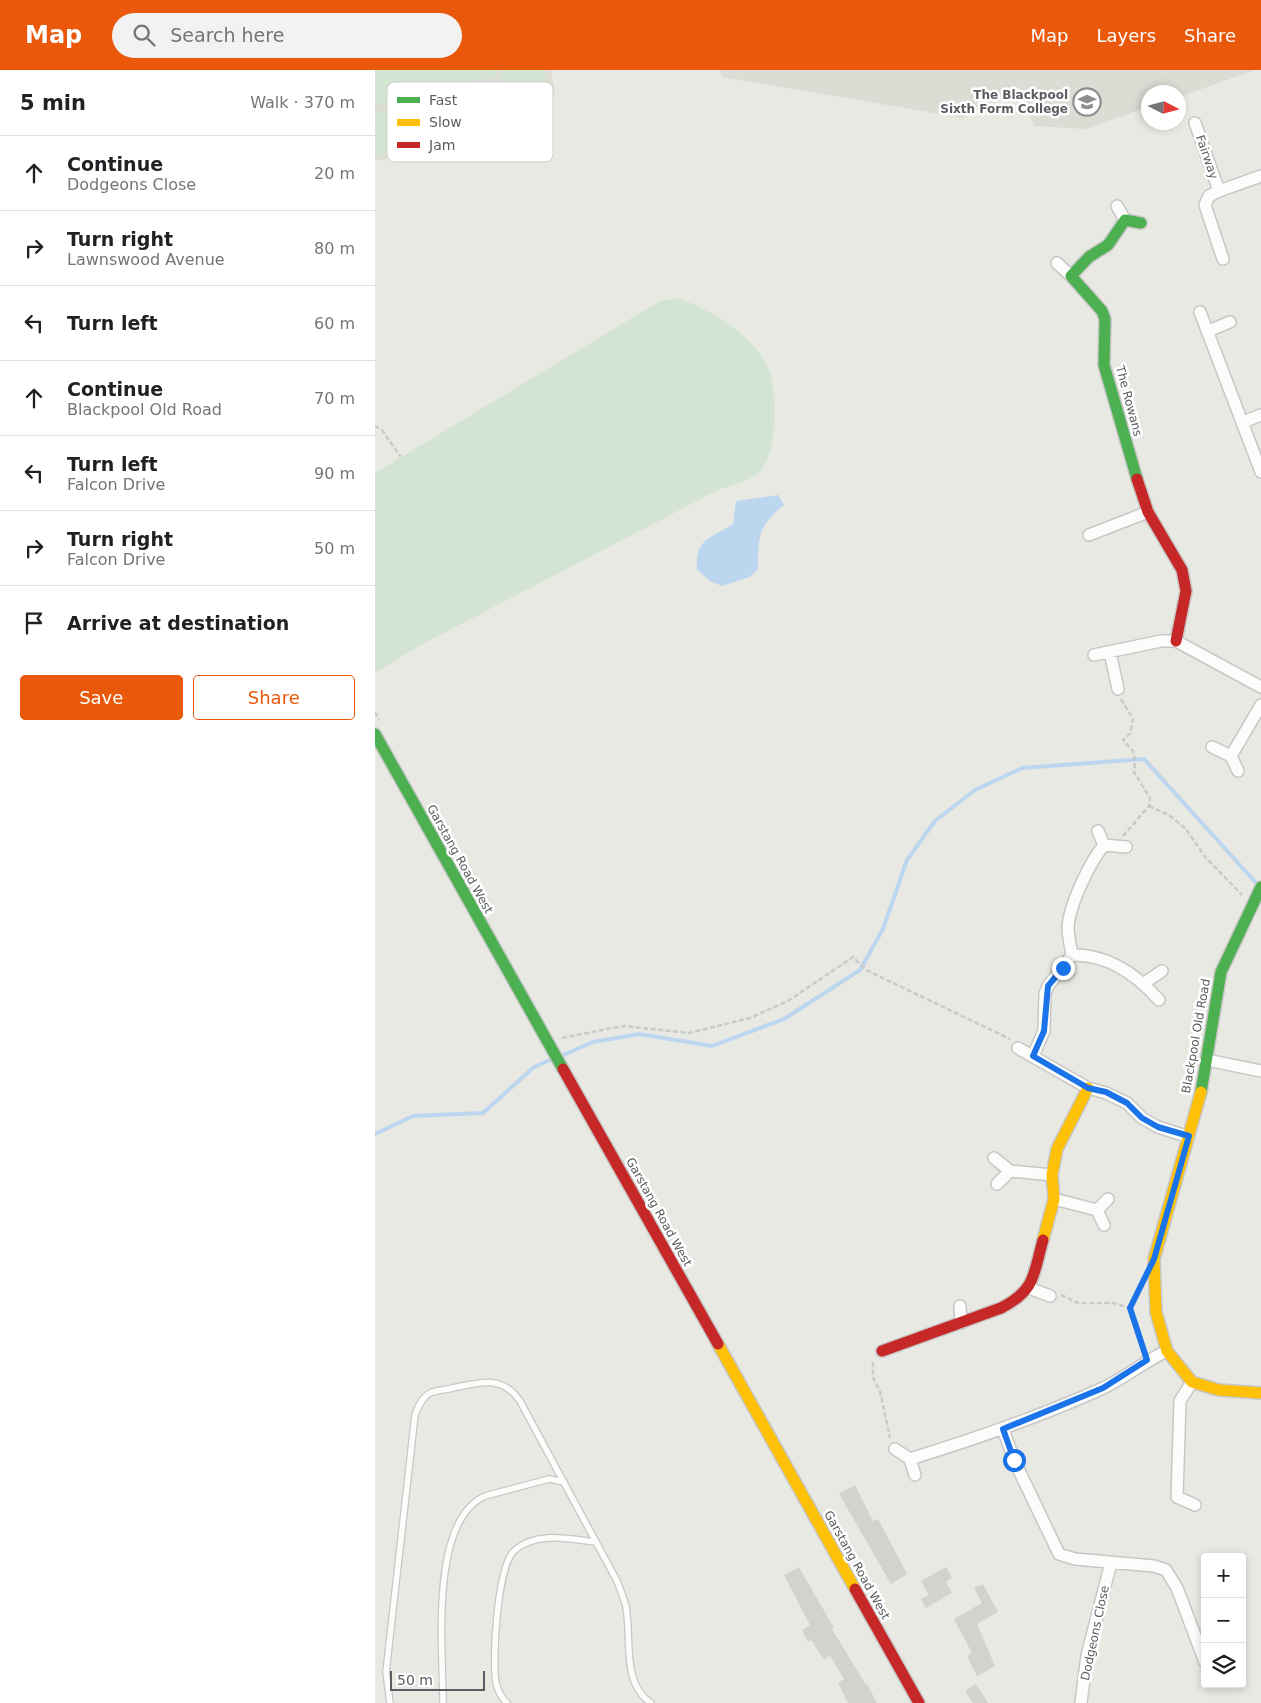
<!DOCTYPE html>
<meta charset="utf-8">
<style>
:root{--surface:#fff;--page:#f2f2f2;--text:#202124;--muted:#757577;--line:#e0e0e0;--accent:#ea580c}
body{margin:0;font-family:"DejaVu Sans",sans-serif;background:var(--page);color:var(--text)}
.controls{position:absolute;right:15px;bottom:15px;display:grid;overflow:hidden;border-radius:5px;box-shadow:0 2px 8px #0003}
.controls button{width:45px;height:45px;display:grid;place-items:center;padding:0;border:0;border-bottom:1px solid var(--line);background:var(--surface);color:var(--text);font:25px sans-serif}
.compass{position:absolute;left:766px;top:15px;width:45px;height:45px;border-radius:50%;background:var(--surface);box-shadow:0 2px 8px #0003;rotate:96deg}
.scale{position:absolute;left:15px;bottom:12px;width:95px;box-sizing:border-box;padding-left:5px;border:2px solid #5a5d61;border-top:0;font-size:14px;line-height:18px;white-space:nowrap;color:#5a5d61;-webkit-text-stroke:4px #fff;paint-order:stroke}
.stop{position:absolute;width:15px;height:15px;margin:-11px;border:4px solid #1a73e8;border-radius:50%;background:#fff}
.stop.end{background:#1a73e8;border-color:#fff;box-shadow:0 1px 5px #0008}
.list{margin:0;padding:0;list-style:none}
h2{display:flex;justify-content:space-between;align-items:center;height:65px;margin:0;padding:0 20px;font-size:21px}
h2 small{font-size:16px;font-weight:400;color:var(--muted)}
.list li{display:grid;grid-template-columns:32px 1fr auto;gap:15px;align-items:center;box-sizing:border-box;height:75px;padding:0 20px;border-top:1px solid var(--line)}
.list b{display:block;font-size:19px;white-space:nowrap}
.list p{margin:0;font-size:16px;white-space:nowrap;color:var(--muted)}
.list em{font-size:16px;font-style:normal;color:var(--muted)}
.actions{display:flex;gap:10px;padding:15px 20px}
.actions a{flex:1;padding:11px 0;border:1px solid var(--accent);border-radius:5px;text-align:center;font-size:18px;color:var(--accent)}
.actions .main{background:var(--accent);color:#fff}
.icon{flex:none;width:28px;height:28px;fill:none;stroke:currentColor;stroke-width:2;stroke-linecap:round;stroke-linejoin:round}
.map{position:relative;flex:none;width:886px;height:1633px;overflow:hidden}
header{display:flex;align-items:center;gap:30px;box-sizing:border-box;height:70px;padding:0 25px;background:var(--accent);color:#fff}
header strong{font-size:24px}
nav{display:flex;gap:28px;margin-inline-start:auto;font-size:18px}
.search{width:350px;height:45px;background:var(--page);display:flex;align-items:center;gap:12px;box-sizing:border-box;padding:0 18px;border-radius:28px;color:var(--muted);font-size:19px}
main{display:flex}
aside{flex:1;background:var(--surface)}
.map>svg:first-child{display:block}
.education{fill:#dcdbd4}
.green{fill:#d3e4d2}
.water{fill:#bcd6ef}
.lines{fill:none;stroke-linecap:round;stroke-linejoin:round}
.stream{stroke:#bcd6ef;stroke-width:4}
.building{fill:#d3d2cf}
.lane-casing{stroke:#c6c7c6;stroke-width:8}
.street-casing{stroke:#c6c7c6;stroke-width:14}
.fast-casing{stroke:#c6c7c6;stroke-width:14}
.slow-casing{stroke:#c6c7c6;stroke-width:14}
.jam-casing{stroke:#c6c7c6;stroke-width:14}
.path{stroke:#c7cbc9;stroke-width:2.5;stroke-dasharray:5 2.5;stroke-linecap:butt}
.lane{stroke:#fcfcfb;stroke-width:5.5}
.street{stroke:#fcfcfb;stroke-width:11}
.fast{stroke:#4caf50;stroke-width:11}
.slow{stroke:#ffc107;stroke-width:11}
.jam{stroke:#c62828;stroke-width:11}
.route{stroke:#1a73e8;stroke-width:6}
.labels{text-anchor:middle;stroke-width:5;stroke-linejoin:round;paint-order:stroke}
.poi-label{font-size:12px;font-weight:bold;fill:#5a5d61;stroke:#fff;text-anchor:end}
.street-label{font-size:12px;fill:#5a5d61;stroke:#fff}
.key{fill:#fff;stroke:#ceced0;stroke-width:1}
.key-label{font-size:14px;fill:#5a5d61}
</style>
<header>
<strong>Map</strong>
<div class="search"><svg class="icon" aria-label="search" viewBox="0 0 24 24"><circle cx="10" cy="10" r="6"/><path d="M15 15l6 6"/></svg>Search here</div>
<nav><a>Map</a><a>Layers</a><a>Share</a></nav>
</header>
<main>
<aside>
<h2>5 min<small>Walk · 370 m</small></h2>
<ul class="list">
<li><svg class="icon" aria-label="ahead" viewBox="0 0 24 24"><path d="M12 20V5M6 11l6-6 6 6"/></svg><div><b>Continue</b><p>Dodgeons Close</p></div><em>20 m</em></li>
<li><svg class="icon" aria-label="right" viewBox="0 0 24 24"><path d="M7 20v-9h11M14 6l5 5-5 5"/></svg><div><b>Turn right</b><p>Lawnswood Avenue</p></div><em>80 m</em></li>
<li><svg class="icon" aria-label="left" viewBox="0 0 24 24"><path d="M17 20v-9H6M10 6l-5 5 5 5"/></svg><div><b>Turn left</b></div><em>60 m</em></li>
<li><svg class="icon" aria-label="ahead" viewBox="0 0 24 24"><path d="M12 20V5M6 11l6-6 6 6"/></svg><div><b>Continue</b><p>Blackpool Old Road</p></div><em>70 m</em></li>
<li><svg class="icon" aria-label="left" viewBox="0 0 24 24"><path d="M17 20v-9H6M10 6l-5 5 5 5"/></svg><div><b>Turn left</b><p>Falcon Drive</p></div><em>90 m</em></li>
<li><svg class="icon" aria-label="right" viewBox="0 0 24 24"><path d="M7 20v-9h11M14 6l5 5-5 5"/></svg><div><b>Turn right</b><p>Falcon Drive</p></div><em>50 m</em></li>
<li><svg class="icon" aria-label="arrive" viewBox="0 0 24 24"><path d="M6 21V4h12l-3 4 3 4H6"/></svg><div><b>Arrive at destination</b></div></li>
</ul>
<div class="actions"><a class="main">Save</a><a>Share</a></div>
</aside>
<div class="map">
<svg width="886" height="1633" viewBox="0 0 886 1633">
<rect width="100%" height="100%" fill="#e9e9e4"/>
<!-- education -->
<path class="education" d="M0,0H176L180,25L135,61L0,91Z
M345,0H880L804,27V22H774L773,37L711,59L659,56L644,17L588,48L347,7Z"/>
<!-- green -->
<path class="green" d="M0,0H120L122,6L0,36Z
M124,0H169L175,25L131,34Z
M120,15L130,58L0,87V43Z
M301,228C333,237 377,265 392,295C403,319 403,380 386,400C377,411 358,415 345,419L42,577L0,603V403L285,231Z"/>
<!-- water -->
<path class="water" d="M403,425L409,435C383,457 383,466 383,499L375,507L347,516L335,511L322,500C320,468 335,469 358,454L361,431Z"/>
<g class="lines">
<!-- stream -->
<path class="stream" d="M186,986L218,972L264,964L337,976L409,949L485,900L508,859L532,790L560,751L600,720L647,698L769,689L883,815
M0,1064L38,1046L108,1043L159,997L177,989"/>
</g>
<!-- building -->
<path class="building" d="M480,1415L498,1451L503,1449L532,1504L516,1514L464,1424Z
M424,1497L459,1558L457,1559L491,1615L492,1614L502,1633H473L463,1613L469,1609L455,1586L449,1590L436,1570L433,1572L427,1560L435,1555L409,1505Z
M571,1497L577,1508L571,1512L577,1523L551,1538L546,1529L554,1525L546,1511Z
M608,1514L623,1542L602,1554L620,1596L602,1606L592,1586L597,1583L579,1549L607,1533L599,1518Z
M601,1614L613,1633H598L590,1621Z"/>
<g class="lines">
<!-- lane casing -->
<g class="lane-casing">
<path id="lane" d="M15,1633L11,1602L40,1345C43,1337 47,1327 55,1323C62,1320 71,1320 78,1318C105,1312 128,1305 145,1331L242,1511C245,1519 249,1528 251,1537C257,1568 246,1613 276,1633
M68,1633C68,1581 54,1451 110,1426L174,1409L189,1412
M132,1633C127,1628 123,1621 121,1613C117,1590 122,1495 140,1480C162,1461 194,1469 221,1472"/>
</g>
<!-- street casing -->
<g class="street-casing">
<path id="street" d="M820,53L844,121L886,106
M844,121L834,126L830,135L848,189
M742,136L750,150
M682,193L696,206
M825,242L886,402
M833,261L855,252
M868,352L886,345
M714,465L773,442
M735,582L743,619
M719,585L786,571H801L886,617
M837,677L856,686L886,635
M856,686L863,701
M723,761L729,775
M697,885C733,884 761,904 784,930
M769,913L787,901
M643,978L713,1018L731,1023L752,1033L767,1048L783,1057L814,1067
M658,986L669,961L670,924L673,916L697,885C696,877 693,867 693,858C694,835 715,792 729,775L751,777
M832,990L886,1001
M619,1088L635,1101L677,1105
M622,1114L635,1101
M679,1129L722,1140L733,1129
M722,1140L729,1155
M654,1218L675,1226
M585,1236L586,1253
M817,1312L805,1331L802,1427L820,1435
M628,1359L639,1390L684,1484L700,1489L779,1496L791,1500L802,1518L830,1592
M520,1379L535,1389C600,1369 664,1347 726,1319C749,1309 769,1291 792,1281
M535,1389L540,1405
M706,1633L712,1585L736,1493"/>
</g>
<!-- fast casing -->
<g class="fast-casing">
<path id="fast" d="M762,409L729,295L730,249L727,241L696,206L714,187L733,175L750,150L766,153
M0,664L188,999
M826,1022L846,902L886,817"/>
</g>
<!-- slow casing -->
<g class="slow-casing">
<path id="slow" d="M826,1022L779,1189L781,1242L792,1281L817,1312L844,1320L886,1323
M668,1170L679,1129L677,1105L682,1079L713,1018
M343,1274L480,1519"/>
</g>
<!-- jam casing -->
<g class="jam-casing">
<path id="jam" d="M762,409L773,442L807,500L811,521L801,571
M188,999L343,1274
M507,1281L626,1238C661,1220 658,1205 668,1170
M480,1519L544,1633"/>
</g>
<!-- path -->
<path class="path" d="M0,356L7,360L26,387
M746,629L758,649L755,664L748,670L758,681L760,691L759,702L775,728L774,736L748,766
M0,642L4,650
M774,736L794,745L811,759L830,787L867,825
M187,968L248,956L314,963L375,948L413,931L478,887L491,900L635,969
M765,1218L755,1238L769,1280
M686,1225L703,1233H738L755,1238
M498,1292V1308L505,1321L515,1368"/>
<!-- lane -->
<use href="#lane" class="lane"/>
<!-- street -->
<use href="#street" class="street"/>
<!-- fast -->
<use href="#fast" class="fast"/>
<!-- slow -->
<use href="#slow" class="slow"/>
<!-- jam -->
<use href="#jam" class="jam"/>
</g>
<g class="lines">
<!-- route -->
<path class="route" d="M639,1390L628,1359L728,1318L772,1290L755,1238L779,1189L814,1066L783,1057L767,1048L752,1033L731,1022L713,1018L658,986L669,961L673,916L688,898"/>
</g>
<!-- icons -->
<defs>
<g id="university-ring" transform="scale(1.4375)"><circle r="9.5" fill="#fff" stroke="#8c8e8f" stroke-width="1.5"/><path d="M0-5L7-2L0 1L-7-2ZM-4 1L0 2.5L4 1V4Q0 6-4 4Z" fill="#8c8e8f"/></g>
</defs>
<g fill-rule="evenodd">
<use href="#university-ring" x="712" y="32"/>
</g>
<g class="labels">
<!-- poi labels -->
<g class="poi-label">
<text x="693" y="29">The Blackpool<tspan x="693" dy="14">Sixth Form College</tspan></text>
</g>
<!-- street labels -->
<g class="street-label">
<text transform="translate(832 87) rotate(71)" y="4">Fairway</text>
<text transform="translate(754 331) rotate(75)" y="4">The Rowans</text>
<text transform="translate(85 789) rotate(61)" y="4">Garstang Road West</text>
<text transform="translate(821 966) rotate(-80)" y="4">Blackpool Old Road</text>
<text transform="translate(284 1142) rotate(61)" y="4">Garstang Road West</text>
<text transform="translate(482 1495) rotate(61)" y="4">Garstang Road West</text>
<text transform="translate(720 1563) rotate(-78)" y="4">Dodgeons Close</text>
</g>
</g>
<!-- legend -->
<rect x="12" y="12" width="166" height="80" rx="8" class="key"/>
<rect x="22" y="27" width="23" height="6" fill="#4caf50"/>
<rect x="22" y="49" width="23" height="7" fill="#ffc107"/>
<rect x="22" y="72" width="23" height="6" fill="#c62828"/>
<g class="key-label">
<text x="54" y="35">Fast</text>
<text x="54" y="57">Slow</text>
<text x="54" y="80">Jam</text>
</g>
</svg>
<div class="controls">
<button>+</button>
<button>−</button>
<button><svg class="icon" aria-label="layers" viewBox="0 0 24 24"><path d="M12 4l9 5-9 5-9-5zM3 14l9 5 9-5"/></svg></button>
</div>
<svg class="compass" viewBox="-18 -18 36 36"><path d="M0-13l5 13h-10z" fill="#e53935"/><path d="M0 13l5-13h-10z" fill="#757577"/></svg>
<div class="scale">50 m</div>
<div class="stop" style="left:639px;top:1390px"></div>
<div class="stop end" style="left:688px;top:898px"></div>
</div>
</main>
